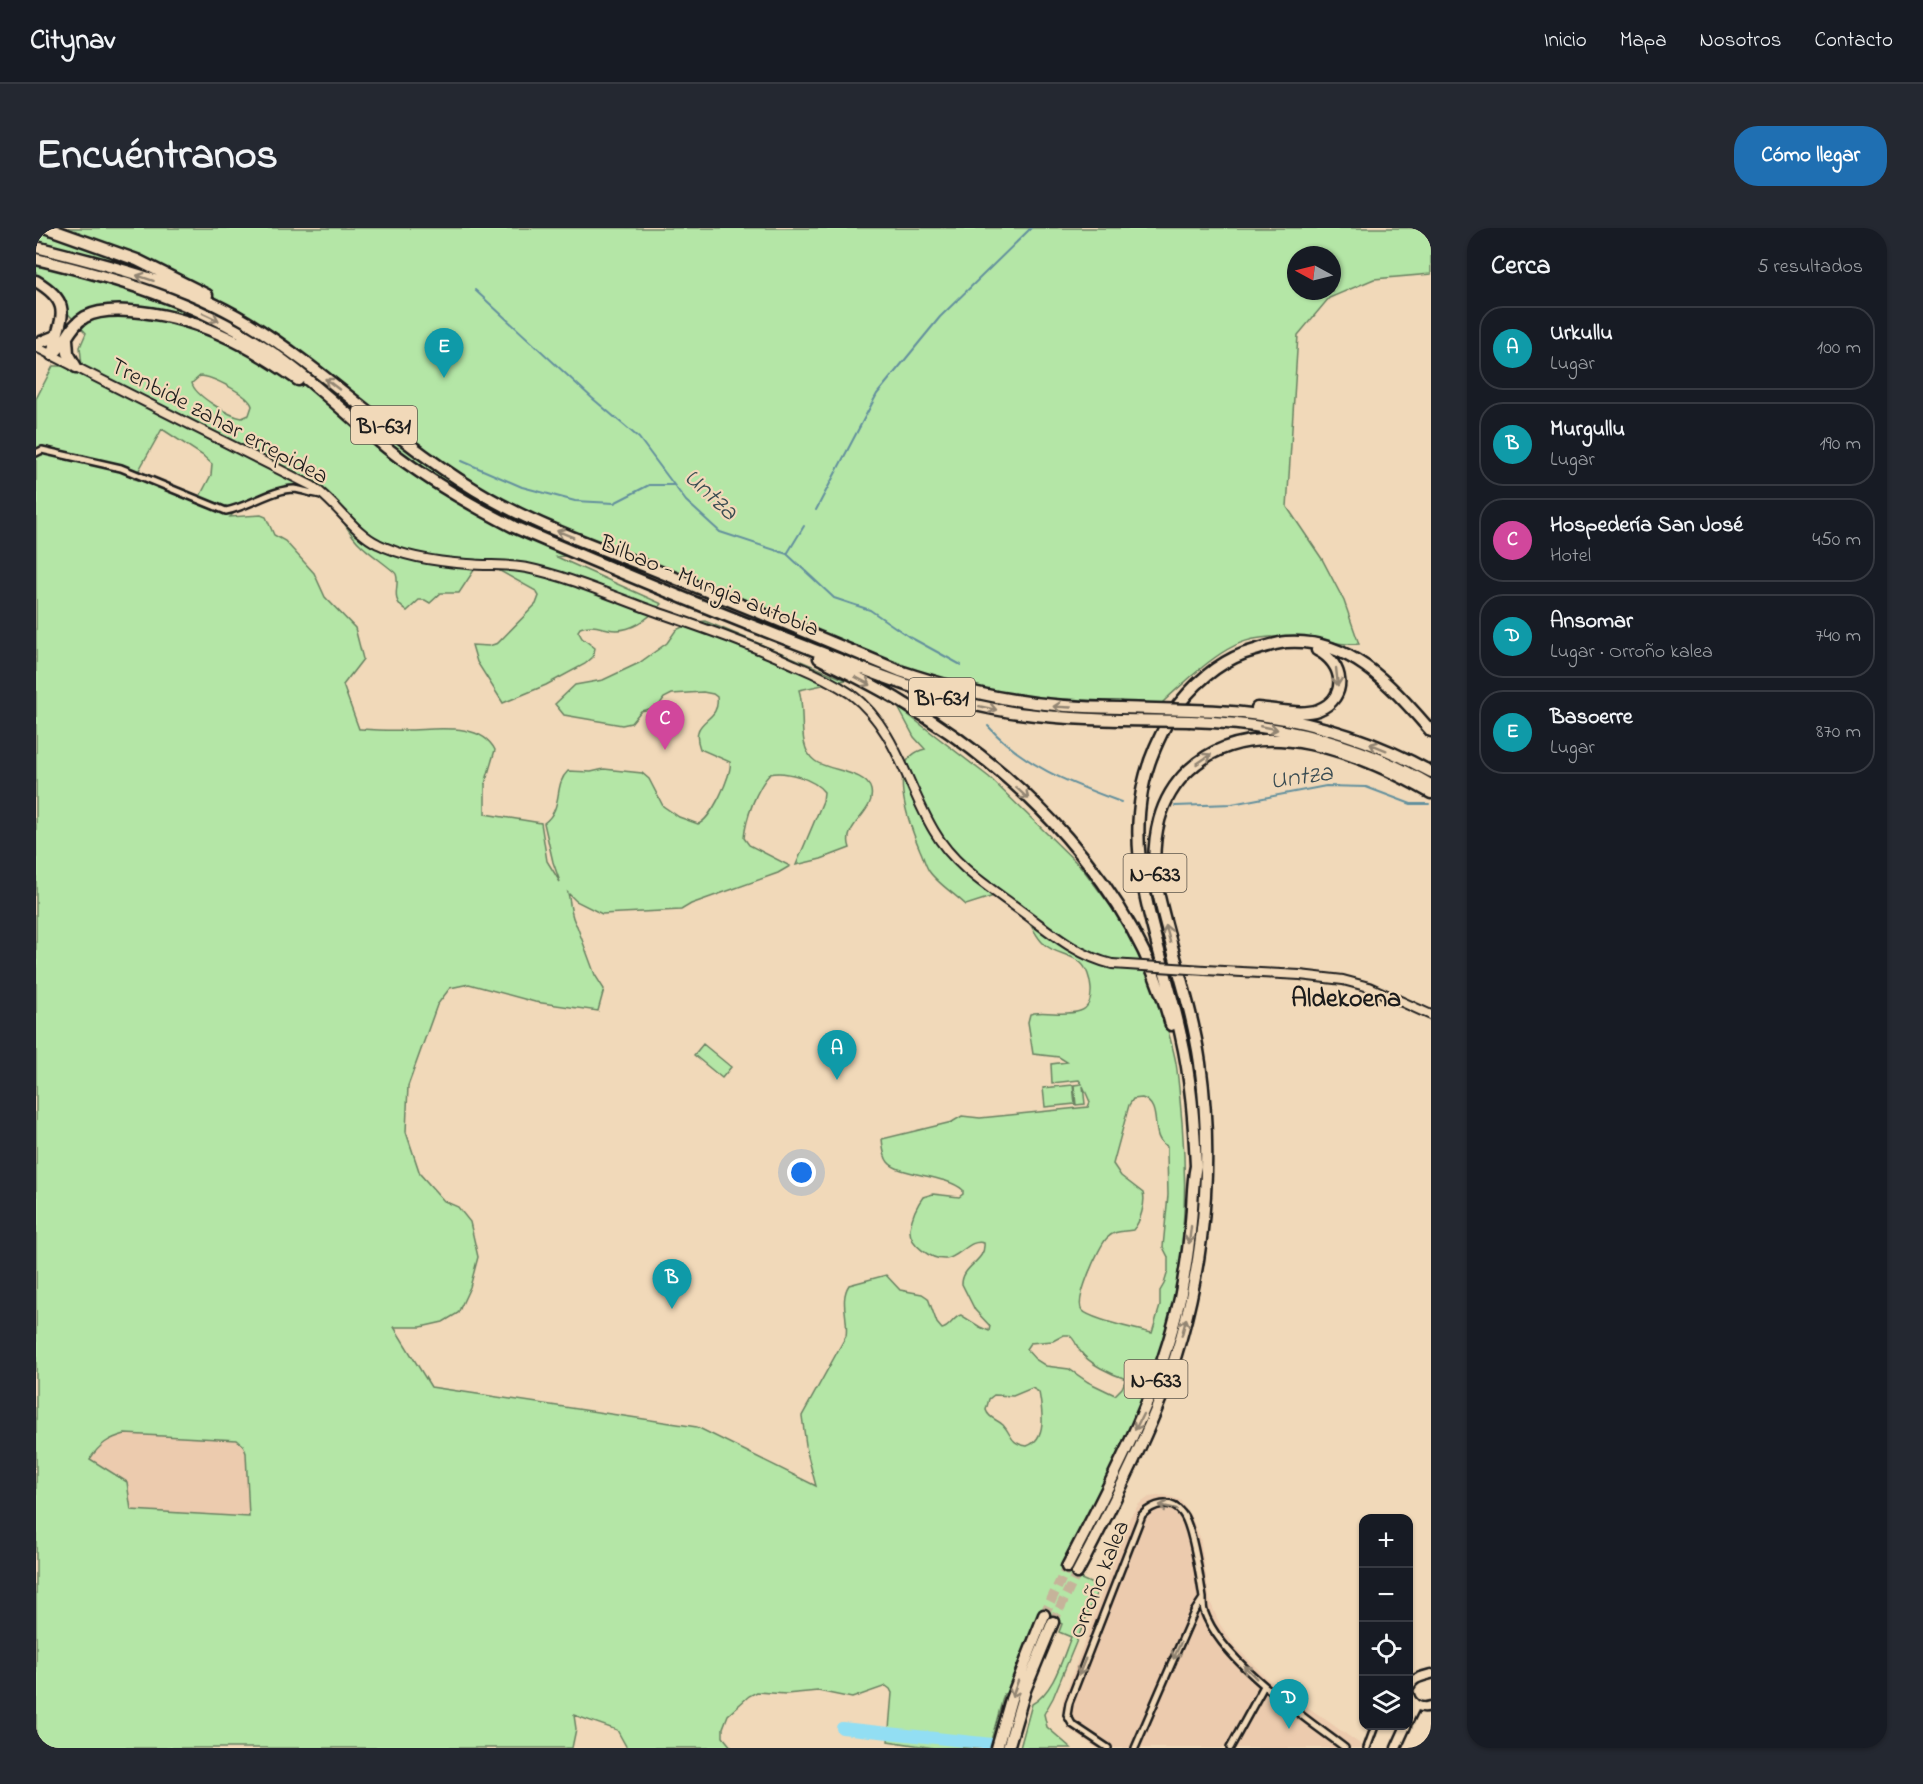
<!DOCTYPE html>
<html lang="es">
<meta charset="utf-8">
<style>
:root{--surface:#171b24;--page:#242831;--text:#f1f3f6;--muted:#9ea1a6;--line:#363941;--accent:#1f6fb2}
body{margin:0;font-family:"Indie Flower",sans-serif;background:var(--page);color:var(--text)}
.controls{position:absolute;right:18px;bottom:18px;display:grid;overflow:hidden;border-radius:12px;box-shadow:0 2px 4px #0004}
.controls button{width:54px;height:54px;display:grid;place-items:center;padding:0;border:0;border-bottom:2px solid var(--line);background:var(--surface);color:var(--text);font:30px sans-serif}
.compass{position:absolute;left:1251px;top:18px;width:54px;height:54px;border-radius:50%;background:var(--surface);box-shadow:0 2px 4px #0004;rotate:277deg}
.you{position:absolute;left:766px;top:945px;width:21px;height:21px;margin:-15px;border:4px solid #fff;border-radius:50%;background:#1a73e8;box-shadow:0 0 0 9px #1a73e833}
.badge{display:grid;place-items:center;width:39px;height:39px;border-radius:50%;background:var(--accent);color:#fff;font-size:20px;font-weight:700}
.pin{position:absolute;translate:-50% -50px;filter:drop-shadow(0 2px 3px #0008)}
.pin::after{content:'';position:absolute;top:32px;width:21px;height:18px;background:inherit;clip-path:polygon(0 0,100% 0,50% 100%)}
.list{margin:0;padding:0;list-style:none}
h2{display:flex;justify-content:space-between;align-items:center;height:78px;margin:0;padding:0 24px;font-size:26px}
h2 small{font-size:20px;font-weight:400;color:var(--muted)}
.list li{display:grid;grid-template-columns:39px 1fr auto;gap:18px;align-items:center;box-sizing:border-box;height:84px;margin:0 12px 12px;padding:0 12px;border:2px solid var(--line);border-radius:24px}
.list b{display:block;font-size:22px;white-space:nowrap}
.list p{margin:0;font-size:20px;white-space:nowrap;color:var(--muted)}
.list em{font-size:20px;font-style:normal;color:var(--muted)}
.icon{flex:none;width:33px;height:33px;fill:none;stroke:currentColor;stroke-width:2;stroke-linecap:round;stroke-linejoin:round}
.map{position:relative;flex:none;width:1395px;height:1520px;overflow:hidden;border-radius:24px}
header{display:flex;align-items:center;gap:36px;box-sizing:border-box;height:84px;padding:0 30px;background:var(--surface);border-bottom:2px solid var(--line)}
header strong{font-size:28px}
nav{display:flex;gap:33px;margin-inline-start:auto;font-size:21px}
.intro{display:flex;align-items:center;justify-content:space-between;box-sizing:border-box;height:144px;padding:0 36px}
h1{margin:0;font-size:42px}
.button{padding:15px 27px;border-radius:24px;background:var(--accent);color:#fff;font-size:21px;font-weight:700}
main{display:flex;gap:36px;padding:0 36px}
aside{flex:1;background:var(--surface);border-radius:24px;box-shadow:0 2px 4px #0004}
.map>svg:first-child{display:block}
.built{fill:#eccbae}
.green{fill:#b4e6a6;stroke:#688161;stroke-width:1.5;fill-rule:evenodd}
.lines{fill:none;stroke-linecap:round;stroke-linejoin:round}
.stream{stroke:#63909d;stroke-width:2}
.river{stroke:#92def3;stroke-width:12}
.highway-tunnel{stroke:#c6b39a;stroke-width:10;stroke-dasharray:10 5;stroke-linecap:butt}
.street-casing{stroke:#1c1c1c;stroke-width:10}
.secondary-casing{stroke:#1c1c1c;stroke-width:12}
.primary-casing{stroke:#1c1c1c;stroke-width:13}
.highway-casing{stroke:#1c1c1c;stroke-width:15}
.street{stroke:#f1d9b9;stroke-width:5}
.secondary{stroke:#f1d9b9;stroke-width:8}
.primary{stroke:#f1d9b9;stroke-width:8}
.highway{stroke:#f1d9b9;stroke-width:10}
.secondary-bridge-casing{stroke:#1c1c1c;stroke-width:12;stroke-linecap:butt}
.highway-bridge-casing{stroke:#1c1c1c;stroke-width:15;stroke-linecap:butt}
.secondary-bridge{stroke:#f1d9b9;stroke-width:8}
.highway-bridge{stroke:#f1d9b9;stroke-width:10}
.oneway{stroke:#918472}
.labels{text-anchor:middle;stroke-width:4.5;stroke-linejoin:round;paint-order:stroke}
.shield{fill:#f1d9b9;stroke:#5c554b;stroke-width:1.5}
.shield-label{font-size:22px;font-weight:bold;fill:#1c1c1c}
.street-label{font-size:24px;fill:#1c1c1c;stroke:#f1d9b9}
.water-label{font-size:26px;font-style:italic;fill:#3a4c52;stroke:#f1d9b9}
.neighbourhood-label{font-size:26px;font-weight:bold;fill:#1c1c1c;stroke:#f1d9b9}
</style>
<header>
<strong>Citynav</strong>
<nav><a>Inicio</a><a>Mapa</a><a>Nosotros</a><a>Contacto</a></nav>
</header>
<div class="intro"><h1>Encuéntranos</h1><a class="button">Cómo llegar</a></div>
<main>
<div class="map">
<svg width="1395" height="1520" viewBox="0 0 1395 1520">
<rect width="100%" height="100%" fill="#f1d9b9"/>
<filter id="ink" filterUnits="userSpaceOnUse"><feTurbulence type="fractalNoise" baseFrequency=".0167" numOctaves="2"/><feDisplacementMap in="SourceGraphic" scale="12" xChannelSelector="R" yChannelSelector="G"/><feConvolveMatrix kernelMatrix="1 2 1 2 8 2 1 2 1" color-interpolation-filters="sRGB"/></filter>
<g filter="url(#ink)">
<!-- built -->
<path class="built" d="M89,1206L201,1212L207,1217L210,1225L213,1290L95,1282L54,1231L67,1215L78,1209Z
M1128,1267L1144,1272L1155,1289L1164,1309L1174,1373L1183,1395L1198,1417L1232,1451L1324,1516L1326,1520H1061L1032,1501L1026,1481L1027,1472L1094,1289L1103,1276L1113,1269Z"/>
<!-- green -->
<path class="green" d="M0,0H1395V46L1338,51L1293,70L1262,107L1251,279L1286,331L1308,373L1323,416C1307,418 1288,412 1272,410C1218,405 1198,411 1157,447C1147,456 1136,465 1126,475L1035,474L935,460L876,441L811,416L576,321L521,329L626,376C612,391 594,406 572,401C562,399 554,396 544,400L542,403L546,410L559,420L557,429L549,436L510,457L467,475L441,434L436,417L453,418L462,415L500,376L503,368L500,363L455,338L442,336L423,365H405L394,375L389,372H383L371,383C352,371 365,358 360,346C359,343 330,323 325,317C318,311 313,303 308,295C286,262 267,257 230,271C217,276 203,279 194,289L225,287L230,289L238,307L249,313L278,345L289,369L319,400L327,431L307,457L323,501C339,502 354,503 370,502C397,502 445,493 459,522L449,556V586L505,595L511,633L524,654L517,634L508,595C528,580 517,557 532,543L555,544L568,541L606,545L613,551L627,578L643,589L662,596C674,593 697,546 694,534L664,521C652,489 685,496 681,469L677,466L667,464L636,466L628,470L622,479L605,483L595,495L586,497L528,487L519,476L539,457L567,452L603,435L631,415L640,402L655,395L669,393L810,452L763,462C770,482 760,520 779,533C792,543 831,543 835,562C840,585 805,597 814,620L785,631L760,637L787,573L788,564C778,551 749,542 734,546C720,561 710,590 708,610L713,617L754,638L742,645L655,676L645,682L566,686L540,673L532,665C535,676 534,689 541,698L559,747L568,761L562,783L499,774L433,756L414,760L401,777L372,858L370,904L384,946L408,973L422,979L434,994L442,1029L434,1059L422,1085L407,1094L385,1099H358L395,1159L661,1199L780,1258L771,1224L766,1188L810,1108C813,1091 803,1072 813,1057L850,1047L864,1062L886,1066L892,1070L901,1095L906,1101C914,1100 917,1089 925,1087L944,1099L953,1103L954,1098L939,1082L926,1056C926,1037 950,1034 948,1015C934,1010 924,1029 910,1031C895,1032 872,1016 874,1000C876,989 881,977 887,969L897,966L923,969L927,966V962C909,946 863,948 852,934C847,928 847,918 846,911L916,894L926,888L944,890L1052,879L1054,874L1047,858L1049,876L1040,877L1038,857L1046,856L1043,852L1016,855L1015,836L1031,834L1023,829L997,826L992,794L994,786L998,785C1013,783 1029,788 1044,783C1061,778 1056,745 1045,735C1035,726 1019,726 1008,716C1000,709 997,698 989,690C980,681 968,677 961,667L930,677C920,667 901,655 893,643C889,637 887,628 884,622C873,596 848,530 889,521L878,509L862,479L953,549L1046,640L1092,701L1109,744H1113C1123,774 1134,804 1140,835C1143,855 1144,874 1146,894C1153,981 1147,1071 1114,1153C1089,1218 1056,1280 1025,1342L1063,1359L1017,1470L1008,1486L1011,1499L1035,1520H984L996,1476C1018,1464 1026,1431 1035,1409L1023,1404L1026,1396L1003,1386L993,1408L973,1465L968,1466L953,1520H898L852,1513L856,1465L854,1461L850,1458L816,1470L782,1463L750,1466L721,1464L713,1468L692,1487L687,1500V1509L696,1520H591L581,1502L538,1487L540,1501L536,1520H0V171L17,138H46L44,119L50,105L6,58L0,56ZM1260,27H1296V63H1260ZM164,148C176,148 213,167 216,178L213,187L206,190C193,188 158,167 156,155ZM126,201L166,227L176,236L175,247L163,270L129,258L98,251ZM1106,870C1128,877 1112,910 1131,918V925L1132,967L1127,1019L1132,1029V1043L1128,1056L1124,1063V1078L1116,1105C1103,1102 1053,1091 1046,1082C1038,1073 1063,1018 1071,1010C1079,1002 1087,1004 1097,1002C1104,995 1110,974 1107,965L1085,948L1077,936L1093,877L1097,871ZM1028,1107H1033C1039,1111 1040,1117 1044,1123C1053,1136 1075,1146 1090,1151L1086,1160L1079,1167L1052,1154L1033,1141L1010,1138L999,1131L990,1121L994,1115L1017,1113ZM996,1160L1003,1164C1006,1181 1012,1211 991,1218C973,1215 977,1208 967,1197C961,1191 953,1191 950,1182L953,1171L958,1167L977,1168ZM89,1206L201,1212L207,1217L210,1225L213,1289L95,1282L91,1254L54,1231C63,1217 73,1210 89,1206Z
M667,816L695,839L686,850L658,827Z
M1037,857L1039,876L1009,879L1007,860Z"/>
<g class="lines">
<!-- stream -->
<path class="stream" d="M439,62L556,170L603,210L650,273L684,304L751,326L798,370L834,382L872,408L925,437
M426,233L486,259L539,273L578,275L613,257H638
M780,282L841,166L904,89L995,0
M751,326L768,298
M952,498C989,539 1034,555 1085,574
M1139,578L1196,576L1290,558L1330,559L1375,576H1393"/>
<!-- river -->
<path class="river" d="M806,1500L956,1516"/>
<!-- highway-tunnel -->
<path class="highway-tunnel" d="M1008,1387L1031,1339
M1017,1394L1041,1345"/>
<!-- street casing -->
<g class="street-casing">
<path id="street" d="M0,225L6,222L85,240L190,283C212,279 237,261 258,261C267,262 277,266 286,267
M1072,1520L1036,1496L1031,1487L1033,1475L1106,1287C1117,1276 1134,1270 1146,1285C1157,1298 1164,1351 1167,1370C1167,1374 1167,1379 1168,1383C1186,1434 1267,1488 1309,1520
M1099,1520L1158,1384L1166,1372
M1194,1520L1228,1458
M1331,1520L1339,1498"/>
</g>
<!-- secondary casing -->
<g class="secondary-casing">
<path id="secondary" d="M0,119L276,258C300,274 318,305 342,316C368,329 403,334 432,336C452,338 471,336 491,340C535,349 578,369 621,384C667,400 714,416 759,437C778,445 797,454 815,466C860,500 871,558 898,603C918,638 953,659 984,682C1013,703 1041,728 1076,736
M1169,742L1264,747L1307,752L1333,759L1395,787"/>
</g>
<!-- primary casing -->
<g class="primary-casing">
<path id="primary" d="M1372,1462C1376,1450 1384,1449 1395,1446
M1372,1463C1374,1475 1383,1482 1395,1478
M1372,1493L1380,1477
M1360,1520L1370,1498"/>
</g>
<!-- highway casing -->
<g class="highway-casing">
<path id="highway" d="M11,0L101,32L171,67
M0,19C72,37 147,55 211,94C297,147 367,222 455,271C505,299 559,318 612,339C696,373 781,408 864,443C943,469 1002,480 1084,480
M0,31C80,50 159,73 228,119C273,149 310,186 351,220C391,252 433,276 478,299C576,341 674,382 773,420C833,443 894,469 958,481C999,489 1042,491 1084,492
M0,53C40,77 23,91 16,127
M31,111L32,125L40,139
M0,116L20,108
M16,127C30,117 33,98 49,89C62,82 79,82 94,83C157,87 212,116 262,152
M783,430C810,444 838,457 864,473C985,544 1098,658 1135,797
M1221,480C1239,481 1264,488 1282,482C1313,470 1308,435 1281,422
M1155,482C1238,483 1321,503 1395,544
M1154,493C1239,495 1321,514 1395,557
M1031,1339C1076,1252 1123,1166 1144,1070C1149,1045 1153,1019 1155,993C1157,975 1156,956 1160,938C1158,894 1155,851 1145,808C1125,712 1077,617 1119,520C1126,504 1133,489 1143,476C1163,451 1188,430 1219,422C1229,419 1240,415 1250,414C1315,409 1357,460 1395,503
M1041,1345C1069,1292 1097,1238 1120,1182C1165,1073 1180,952 1164,835C1155,772 1131,712 1119,650C1116,610 1122,571 1153,542C1219,480 1329,527 1395,565
M961,1520L975,1471L1008,1387
M972,1520L989,1462L1017,1394"/>
</g>
<!-- street -->
<use href="#street" class="street"/>
<!-- secondary -->
<use href="#secondary" class="secondary"/>
<!-- primary -->
<use href="#primary" class="primary"/>
<!-- highway -->
<use href="#highway" class="highway"/>
<!-- secondary-bridge casing -->
<g class="secondary-bridge-casing">
<path id="secondary-bridge" d="M1076,736L1169,742"/>
</g>
<!-- highway-bridge casing -->
<g class="highway-bridge-casing">
<path id="highway-bridge" d="M1084,480L1155,482
M1084,492L1154,493"/>
</g>
<!-- secondary-bridge -->
<use href="#secondary-bridge" class="secondary-bridge"/>
<!-- highway-bridge -->
<use href="#highway-bridge" class="highway-bridge"/>
</g>
<!-- one-way arrows -->
<defs><path id="oneway-shaft" d="M-6 0H5M1.5-3L5.5 0L1.5 3" fill="none" stroke-width="1.6" stroke-linecap="round" stroke-linejoin="round" transform="scale(1.5)"/></defs>
<g class="oneway">
<use href="#oneway-shaft" transform="translate(109 50) rotate(-162)"/>
<use href="#oneway-shaft" transform="translate(175 89) rotate(25)"/>
<use href="#oneway-shaft" transform="translate(296 156) rotate(-142)"/>
<use href="#oneway-shaft" transform="translate(529 306) rotate(-158)"/>
<use href="#oneway-shaft" transform="translate(1301 449) rotate(84)"/>
<use href="#oneway-shaft" transform="translate(827 453) rotate(28)"/>
<use href="#oneway-shaft" transform="translate(1026 479) rotate(-177)"/>
<use href="#oneway-shaft" transform="translate(952 480) rotate(12)"/>
<use href="#oneway-shaft" transform="translate(1233 500) rotate(11)"/>
<use href="#oneway-shaft" transform="translate(1342 519) rotate(-158)"/>
<use href="#oneway-shaft" transform="translate(1168 531) rotate(-34)"/>
<use href="#oneway-shaft" transform="translate(986 565) rotate(42)"/>
<use href="#oneway-shaft" transform="translate(1132 706) rotate(-105)"/>
<use href="#oneway-shaft" transform="translate(1154 1007) rotate(97)"/>
<use href="#oneway-shaft" transform="translate(1148 1099) rotate(-75)"/>
<use href="#oneway-shaft" transform="translate(1103 1194) rotate(116)"/>
<use href="#oneway-shaft" transform="translate(1132 1279) rotate(-167)"/>
<use href="#oneway-shaft" transform="translate(1141 1423) rotate(114)"/>
<use href="#oneway-shaft" transform="translate(1046 1439) rotate(112)"/>
<use href="#oneway-shaft" transform="translate(1214 1444) rotate(-135)"/>
<use href="#oneway-shaft" transform="translate(979 1461) rotate(110)"/>
</g>
</g>
<g class="labels">
<!-- shield labels -->
<g class="shield">
<rect x="315" y="178" width="66" height="38" rx="4.5"/>
<rect x="873" y="450" width="66" height="38" rx="4.5"/>
<rect x="1087.5" y="626" width="63" height="38" rx="4.5"/>
<rect x="1088.5" y="1132" width="63" height="38" rx="4.5"/>
</g>
<g class="shield-label">
<text x="348" y="205">BI-631</text>
<text x="906" y="477">BI-631</text>
<text x="1119" y="653">N-633</text>
<text x="1120" y="1159">N-633</text>
</g>
<!-- street labels -->
<g class="street-label">
<text transform="translate(184 192) rotate(28)" y="8">Trenbide zahar errepidea</text>
<text transform="translate(674 357) rotate(22)" y="8">Bilbao - Mungia autobia</text>
<text transform="translate(1062 1351) rotate(-68)" y="8">Orroño kalea</text>
</g>
<!-- water labels -->
<g class="water-label">
<text transform="translate(676 265) rotate(43)" y="9">Untza</text>
<text transform="translate(1265 547) rotate(-8)" y="9">Untza</text>
</g>
<!-- neighbourhood labels -->
<g class="neighbourhood-label">
<text x="1310" y="778">Aldekoena</text>
</g>
</g>
</svg>
<div class="controls">
<button>+</button>
<button>−</button>
<button><svg class="icon" aria-label="locate" viewBox="0 0 24 24"><circle cx="12" cy="12" r="6"/><path d="M12 2v4M12 18v4M2 12h4M18 12h4"/></svg></button>
<button><svg class="icon" aria-label="layers" viewBox="0 0 24 24"><path d="M12 4l9 5-9 5-9-5zM3 14l9 5 9-5"/></svg></button>
</div>
<svg class="compass" viewBox="-18 -18 36 36"><path d="M0-13l5 13h-10z" fill="#e53935"/><path d="M0 13l5-13h-10z" fill="#9ea1a6"/></svg>
<div class="you"></div>
<div class="pin badge" style="left:801px;top:852px;background:#0f9aa8">A</div>
<div class="pin badge" style="left:636px;top:1081px;background:#0f9aa8">B</div>
<div class="pin badge" style="left:629px;top:522px;background:#d1479c">C</div>
<div class="pin badge" style="left:1253px;top:1501px;background:#0f9aa8">D</div>
<div class="pin badge" style="left:408px;top:150px;background:#0f9aa8">E</div>
</div>
<aside>
<h2>Cerca<small>5 resultados</small></h2>
<ul class="list">
<li><span class="badge" style="background:#0f9aa8">A</span><div><b>Urkullu</b><p>Lugar</p></div><em>100 m</em></li>
<li><span class="badge" style="background:#0f9aa8">B</span><div><b>Murgullu</b><p>Lugar</p></div><em>190 m</em></li>
<li><span class="badge" style="background:#d1479c">C</span><div><b>Hospedería San José</b><p>Hotel</p></div><em>450 m</em></li>
<li><span class="badge" style="background:#0f9aa8">D</span><div><b>Ansomar</b><p>Lugar · Orroño kalea</p></div><em>740 m</em></li>
<li><span class="badge" style="background:#0f9aa8">E</span><div><b>Basoerre</b><p>Lugar</p></div><em>870 m</em></li>
</ul>
</aside>
</main>
